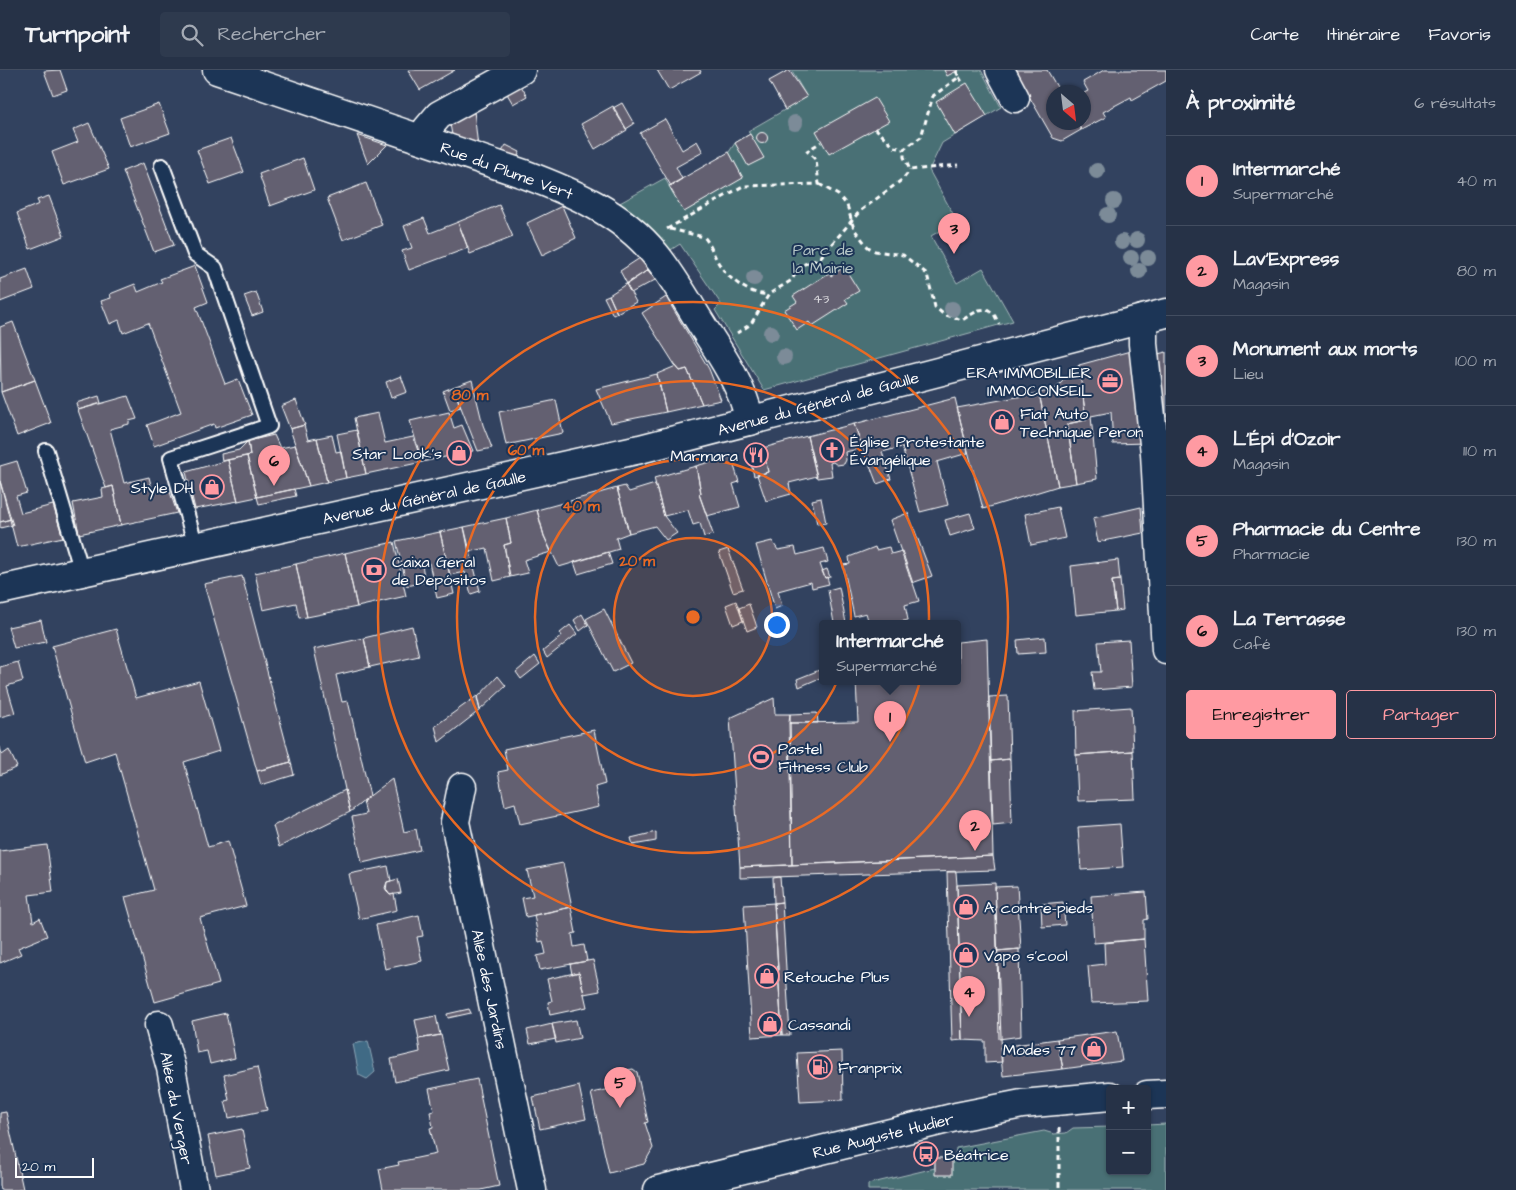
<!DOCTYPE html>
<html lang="fr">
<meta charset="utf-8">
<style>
:root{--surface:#263247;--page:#2e3a4e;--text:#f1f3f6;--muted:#a4aab4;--line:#424d60;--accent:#ff9aa2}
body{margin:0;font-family:"Architects Daughter",sans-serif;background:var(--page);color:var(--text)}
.controls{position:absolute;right:15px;bottom:15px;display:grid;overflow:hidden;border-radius:5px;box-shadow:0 1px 4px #0004}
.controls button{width:45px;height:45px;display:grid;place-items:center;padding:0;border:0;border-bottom:1px solid var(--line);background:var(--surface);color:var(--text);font:25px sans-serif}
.compass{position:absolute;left:1046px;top:15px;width:45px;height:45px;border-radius:50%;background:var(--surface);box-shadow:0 1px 4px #0004;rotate:152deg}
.scale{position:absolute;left:15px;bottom:12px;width:79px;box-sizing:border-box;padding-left:5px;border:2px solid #fff;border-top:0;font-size:14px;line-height:18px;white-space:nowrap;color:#fff;-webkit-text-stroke:4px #1d3557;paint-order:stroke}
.you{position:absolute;left:776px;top:554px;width:18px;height:18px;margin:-12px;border:4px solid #fff;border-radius:50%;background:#1a73e8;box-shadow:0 0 0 8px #1a73e833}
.badge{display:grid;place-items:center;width:32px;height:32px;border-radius:50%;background:var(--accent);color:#111;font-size:16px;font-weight:700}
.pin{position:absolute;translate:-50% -41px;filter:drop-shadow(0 1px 2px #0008)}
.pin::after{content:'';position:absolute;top:26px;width:18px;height:15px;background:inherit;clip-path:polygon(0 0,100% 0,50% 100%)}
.popup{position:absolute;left:819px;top:550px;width:142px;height:65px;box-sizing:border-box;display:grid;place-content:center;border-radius:5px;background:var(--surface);filter:drop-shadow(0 1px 4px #0005);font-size:16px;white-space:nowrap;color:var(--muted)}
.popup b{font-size:19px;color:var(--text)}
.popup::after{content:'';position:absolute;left:50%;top:100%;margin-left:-10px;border:10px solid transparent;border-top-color:var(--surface)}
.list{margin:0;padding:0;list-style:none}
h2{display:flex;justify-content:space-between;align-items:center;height:65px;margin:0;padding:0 20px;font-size:21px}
h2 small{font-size:16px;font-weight:400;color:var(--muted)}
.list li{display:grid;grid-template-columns:32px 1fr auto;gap:15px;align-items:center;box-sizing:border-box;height:90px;padding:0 20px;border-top:1px solid var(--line)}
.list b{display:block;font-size:19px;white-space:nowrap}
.list p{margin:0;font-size:16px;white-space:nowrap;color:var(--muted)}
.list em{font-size:16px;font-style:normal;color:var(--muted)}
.actions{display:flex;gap:10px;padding:15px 20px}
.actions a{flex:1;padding:11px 0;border:1px solid var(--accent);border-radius:5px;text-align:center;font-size:18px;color:var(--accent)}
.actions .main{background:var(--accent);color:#111}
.icon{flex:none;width:28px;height:28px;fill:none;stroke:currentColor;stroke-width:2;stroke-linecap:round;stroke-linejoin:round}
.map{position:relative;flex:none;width:1166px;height:1120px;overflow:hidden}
header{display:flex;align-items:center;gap:30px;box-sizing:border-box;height:70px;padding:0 25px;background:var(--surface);border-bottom:1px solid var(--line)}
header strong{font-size:24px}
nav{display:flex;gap:28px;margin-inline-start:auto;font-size:18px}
.search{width:350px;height:45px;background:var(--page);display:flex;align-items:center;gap:12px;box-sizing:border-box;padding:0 18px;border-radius:5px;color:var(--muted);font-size:19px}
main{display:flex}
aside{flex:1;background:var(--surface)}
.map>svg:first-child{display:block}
.green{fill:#487074;stroke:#a4b8ba}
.water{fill:#3f6a85;stroke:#8ca6b6}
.building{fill:#646071;stroke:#fff}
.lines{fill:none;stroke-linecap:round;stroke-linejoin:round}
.service-casing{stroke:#fff;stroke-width:18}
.minor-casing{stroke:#fff;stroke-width:31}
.secondary-casing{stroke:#fff;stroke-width:31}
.path{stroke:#fff;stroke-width:3;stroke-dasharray:5 4;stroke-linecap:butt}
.service{stroke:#1d3557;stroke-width:14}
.minor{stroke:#1d3557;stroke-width:28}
.secondary{stroke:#1d3557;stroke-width:28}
.tree{fill:#7b8b98}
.ring{fill:none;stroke:#ea6a24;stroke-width:2.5}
.labels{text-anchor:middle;stroke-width:4;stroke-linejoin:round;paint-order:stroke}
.number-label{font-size:14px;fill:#d8d7dc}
.street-label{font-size:16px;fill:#fff;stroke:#1d3557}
.park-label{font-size:16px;fill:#b6c6c7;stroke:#1d3557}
.poi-label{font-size:16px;fill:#fff;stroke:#1d3557;text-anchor:start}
.centre{fill:#ea6a24;stroke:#1d3557;stroke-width:2.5}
.ring-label{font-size:15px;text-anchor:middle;font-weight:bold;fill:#ea6a24;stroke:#1d3557;stroke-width:4;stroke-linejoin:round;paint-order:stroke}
</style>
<header>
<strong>Turnpoint</strong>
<div class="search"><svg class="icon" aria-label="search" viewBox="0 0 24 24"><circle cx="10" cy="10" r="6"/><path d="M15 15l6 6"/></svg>Rechercher</div>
<nav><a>Carte</a><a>Itinéraire</a><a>Favoris</a></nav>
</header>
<main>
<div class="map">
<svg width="1166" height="1120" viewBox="0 0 1166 1120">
<rect width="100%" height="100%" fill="#32425f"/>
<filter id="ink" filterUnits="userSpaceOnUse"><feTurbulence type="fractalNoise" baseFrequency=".02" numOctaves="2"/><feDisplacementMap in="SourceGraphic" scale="10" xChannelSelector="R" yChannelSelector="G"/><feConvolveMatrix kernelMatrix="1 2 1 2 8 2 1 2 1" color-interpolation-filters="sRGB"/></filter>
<g filter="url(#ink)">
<!-- green -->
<path class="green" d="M791,0H981L1001,37L942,73L929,100L957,151L931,166L957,213L983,198L1013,251L764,320L715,240L721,234L680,174L669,181L618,134L665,108L669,116L743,108L729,82L735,73L750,64L748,61L807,27Z
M1166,1054V1120H868V1114L935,1098V1088H955L956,1078L1044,1061L1054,1064L1066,1063L1073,1058L1110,1057V1101H1147V1055Z"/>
<!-- water -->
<path class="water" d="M368,971L375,1002L367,1009L359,1005L353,974Z"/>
<!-- building -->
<path class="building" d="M60,0L67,20L53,25L44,1Z
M408,0H455L420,20Z
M657,0H700L701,2L669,20Z
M789,0L807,27L785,40L769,11Z
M944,0H959L947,6Z
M1014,0H1047L1060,22H1054V52H1077L1081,60L1062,71L1053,68Z
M1104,0H1166V11L1132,30L1131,27L1103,42L1106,47L1081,60L1077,52H1084V23L1088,21L1083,12Z
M967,13L987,46L955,65L936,32Z
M520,14L527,26L513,34L506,22Z
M875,28L889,51L829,84L816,61Z
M622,33L634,54L626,59L613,38Z
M159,34L170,63L130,77L120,48Z
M613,36L627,60L595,79L581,54Z
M474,41L478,77L453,70L450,54Z
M665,49L682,80L697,71L703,82L676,97L682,109L671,116L640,63Z
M89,53L109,99L64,115L52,82L78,72L73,60Z
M756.5 68a5.5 5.5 0 1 1 11 0a5.5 5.5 0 1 1-11 0Z
M750,64L764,88L748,96L735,73Z
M357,65L387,75L368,94Z
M231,68L244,102L210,114L197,80Z
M506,75L520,82L515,92L500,85Z
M729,82L743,108L684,142L669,116Z
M303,88L314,120L270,136L259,104Z
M143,93L174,175L154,182L123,101Z
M366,113L382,155L343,170L327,128Z
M49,126L64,166L30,179L17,143L39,134L37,130Z
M499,135L513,167L470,184L458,152Z
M562,136L576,168L542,185L527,153Z
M424,148L430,163L458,152L468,178L409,200L402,181L412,178L404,156Z
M640,188L648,200L627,214L620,201Z
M195,196L208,232L196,237L225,314L238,309L252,345L215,358L214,354L154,376L147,355L181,342L148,253L123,263L119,250L110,254L101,231L111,228L110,224L135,214L138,222L162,212L160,209Z
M844,197L859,221L845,229L848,233L812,256L809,252L797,260L784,240L797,232L793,226L829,203L831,206Z
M27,199L34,219L0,232V209Z
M648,200L655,210L631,223L626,214Z
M626,214L636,232L617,243L609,225Z
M256,222L263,242L252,246L244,226Z
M609,225L617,243L613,245L604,227Z
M666,227L709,299L721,330L702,334L687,299L680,301L675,295L642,243Z
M13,252L35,310L1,322L0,257Z
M1134,280L1145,373L1113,374L1111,342L1091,346L1097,409L1076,413L1067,354L1086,350L1079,295Z
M1166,282V347H1162L1158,284Z
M1079,295L1086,350L1067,354L1076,413L1058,416L1039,323L1054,320Z
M676,296L680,301L687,299L702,334L666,342L657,304Z
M657,304L666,342L611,353L596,319Z
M401,306L407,322L391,328L386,312Z
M35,310L51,353L17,366L1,322Z
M472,310L483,355L492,378L478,381L453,317Z
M453,317L461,337L450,340L443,321Z
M1039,323L1058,416L983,439L957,338Z
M99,326L101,333L78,340L76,333Z
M128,326L137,349L129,351V354L110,359L124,413L149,407L153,423L169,419L177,443L121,455L113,416L106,418L78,340Z
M955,328L968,383L937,392L948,435L920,442L902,377L882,382L891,409L877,414L854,354Z
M296,330L305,355L290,359L281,336Z
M556,330L563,363L506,375L499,342Z
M449,342L454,358L462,355L473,381L422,392L410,351Z
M378,343L385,373L413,367L422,392L366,404L354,348Z
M854,354L863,378L845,382L846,390L844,394L837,395L833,392L830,393L832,406L817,408L807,366Z
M304,355L308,370L317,368L327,412L309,416L290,359Z
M357,360L366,404L346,408L337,364Z
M274,365L280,378L295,375L309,416L257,427L247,386L250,385L248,371Z
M332,365L336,382L341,381L346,408L327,412L317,368Z
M807,366L817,406L789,413L791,424L766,431L757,405L768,402L763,378Z
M248,371L250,385L222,391L221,384L239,380Z
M763,378L768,402L754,406L748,381Z
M247,386L257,427L238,431L228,390Z
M731,386L739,412L733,414L740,437L707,446L699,424L701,423L696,396Z
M228,390L238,431L195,439L186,402Z
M17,391L27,423L16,426L21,443L53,435L63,467L17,477L0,411V396Z
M696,396L701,423L699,424L713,464L704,467L700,453L693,455L688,440L664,446L654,408Z
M0,411L11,449L0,452Z
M655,414L664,446L677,463L666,470L655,456L629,463L617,418L625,416L629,422Z
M113,416L121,455L79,464L73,433L103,427L102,419Z
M617,418L629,463L616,468L619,479L559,497L544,466L537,440Z
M294,419L296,426L259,434L257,427Z
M821,428L826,453L817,454L812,430Z
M1058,437L1065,468L1031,475L1025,444Z
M1141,437L1143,463L1098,472L1093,448Z
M537,440L544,466L551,482L524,490L528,503L510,507L504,475L511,473L506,448Z
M908,443L932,506L912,513L890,450Z
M970,443L975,458L950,466L945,450Z
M506,448L511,473L504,475L510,507L494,511L487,478L469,482L464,457Z
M11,449L13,455L0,458V452Z
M464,457L480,521L471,524L465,502L450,505L440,462Z
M440,462L454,524L437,528L429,493L422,495L425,512L407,516L396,471Z
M772,471L778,480L795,477L797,485L824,478L828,492L820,494L825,508L827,507L829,514L812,518L811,512L778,521L782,536L775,539L756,475Z
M394,472L406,526L357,537L345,483Z
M875,477L876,480L889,477L891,484L902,481L919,531L905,535L908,550L892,553H869L866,543L854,546L843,495L850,494L849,487Z
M728,479L743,519L733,522L719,482Z
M608,482L612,494L578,504L574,492Z
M345,483L357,537L307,547L296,494Z
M1118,490L1120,510L1112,511L1116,541L1076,545L1071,496Z
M296,494L307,547L299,548L296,533L263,540L255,503Z
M827,499L830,507L825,508L822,501Z
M242,506L291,692L257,701L204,514Z
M1120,510L1123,540L1116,541L1112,511Z
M839,517L846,553H834L828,520Z
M736,531L743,551L733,555L726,535Z
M749,534L757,557L747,561L739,538Z
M604,539L631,593L613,602L586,549Z
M582,544L588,555L580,561L574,550Z
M41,550L46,572L14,578L8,557Z
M570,555L577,564L547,588L543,581L562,566L560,563Z
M412,556L419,586L370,597L364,568Z
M116,559L136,628L199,611L219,681L184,692L208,777L228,771L246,836L200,848L219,914L155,932L125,827L154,820L115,682L85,692L52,576Z
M1045,567L1046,582L1018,584L1017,570Z
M364,568L370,597L336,605L342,632L348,631L370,726L350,742L314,579Z
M987,569L993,786L792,795L789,653L858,652L856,611H958V572Z
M1129,570L1132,617L1094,620L1092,602H1101L1098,572Z
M535,586L540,594L521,609L516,602Z
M18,592L23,611L7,616L15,643L0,647V597Z
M822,599V607L799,617L797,609Z
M498,606L506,616L480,640L477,628Z
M477,626L480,640L439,672L435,656Z
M1008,626L1010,689L991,691L989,627Z
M774,628L775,644H790L792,795L740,797L730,648Z
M1131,637L1133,681L1076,685L1075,641Z
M817,643L818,653H789L790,644Z
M594,660L605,714L595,717L599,737L520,754L515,733L505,736L498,702L508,700L504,679Z
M0,677L2,685L9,680L17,697L0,705Z
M1133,681L1135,729L1078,731L1076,685Z
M1010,689L1012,753L993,755L991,691Z
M291,692L294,705L261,715L257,701Z
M392,709L404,762L416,759L420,780L362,793L352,747L366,744L363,731Z
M345,720L350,742L279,777L273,756Z
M1120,754L1123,797L1081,800L1078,757Z
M656,762V771L633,775L631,768Z
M47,775L53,822L29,825L33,852L40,848L47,866L18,878L21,884L0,893V781Z
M993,786L995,800L740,808V797Z
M563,793L572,837L526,847L522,828L533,826L527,800Z
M388,796L391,811L387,812L385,818L390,825L394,824L397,840L359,849L349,804Z
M947,802H956L957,815L962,970L952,971Z
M780,807L782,832L774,833L773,808Z
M398,809L401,823L390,825L386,821L387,812Z
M995,813L1002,992L985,993V971L962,970L957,815Z
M1017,816L1021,879L997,881L995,817Z
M1146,822L1148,849L1144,850V869L1094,873L1091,826Z
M782,832L790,965H782L774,833Z
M1063,832L1065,855L1042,857L1041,834Z
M774,833L782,965L752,967L744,835Z
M571,837L576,863L572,864L574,877L584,875L587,891L540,900L537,886L546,884L543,871L539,872L534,845Z
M419,845L423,866L417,867L422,891L385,899L376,855Z
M1144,869L1148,931L1091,933L1088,896L1105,894L1104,873Z
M1019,879L1021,966L999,969L997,881Z
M593,890L600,921L584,924L579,902L572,904L570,894Z
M579,902L587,937L550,945L548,932L552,931L547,909Z
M469,939L471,943L448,948L447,944Z
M226,943L235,988L210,994L207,981L197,983L192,951Z
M436,946L440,965L419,969L415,950Z
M576,950L580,968L556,973L552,954Z
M552,954L556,969L530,974L527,960Z
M1117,961L1122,991L1063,999L1057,969Z
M441,965L449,1000L395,1012L391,989L420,982L418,969Z
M1057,969L1063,999L1003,1006L1000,977Z
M842,981L843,1030L800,1032L797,983Z
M257,997L267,1040L229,1048L225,1031L229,1030L224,1005Z
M633,999L637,1002L648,1052L645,1053L653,1078L644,1094L609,1103L591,1023L621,1017L619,1006L622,1001Z
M477,1009L499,1116L481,1120H383L379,1099L399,1095L398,1092L436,1084L430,1058L433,1057L430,1042L434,1041L429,1019Z
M579,1016L586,1049L540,1059L533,1027Z
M6,1042L23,1119L17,1120H1L0,1115V1043Z
M242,1059L250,1098L216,1105L208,1066Z
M935,1088H952V1105H935Z"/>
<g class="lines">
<!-- service casing -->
<g class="service-casing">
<path id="service" d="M162,96L195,184L215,198L269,356L171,388L196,477
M46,381L82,502"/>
</g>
<!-- minor casing -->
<g class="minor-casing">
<path id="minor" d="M217,0L524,104C572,122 622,143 655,184C674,207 689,235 705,260C724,289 743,318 750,351
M1000,0L1015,28
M424,69L427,59L439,45L521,0
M1143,249V274L1155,383L1166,580
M462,717L455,752L532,1120
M159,955L171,998L194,1120
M1147,1025L1166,1024
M658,1120L956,1047L1022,1034L1110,1026"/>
</g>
<!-- secondary casing -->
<g class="secondary-casing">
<path id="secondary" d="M0,520L640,379L1166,243"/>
</g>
<!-- path -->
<path class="path" d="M956,1L959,7L933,26L921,67L904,79V87L910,100L958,95
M959,7L964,15
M875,58L894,77L904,79
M819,114L838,125L847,135L854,159L868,177L875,181L903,185L916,195L927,204L935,237L943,244L962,250L979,240L987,239L994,244L999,254
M667,159L743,116L819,114L816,90L807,81L821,72
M670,159L704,167C712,176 714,188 722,198C731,211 752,226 768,224
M737,263L751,254L769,224L792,210L799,196L819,189L860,141L903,109L910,100
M1059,1058V1120"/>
<!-- service -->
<use href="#service" class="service"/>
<!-- minor -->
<use href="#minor" class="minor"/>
<!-- secondary -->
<use href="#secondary" class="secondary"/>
</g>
<!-- trees -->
<g class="tree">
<circle cx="795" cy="53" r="8"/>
<circle cx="1097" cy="101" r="8"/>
<circle cx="1114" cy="131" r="8"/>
<circle cx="1108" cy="145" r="8"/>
<circle cx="1137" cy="170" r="8"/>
<circle cx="1122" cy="172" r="8"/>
<circle cx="1131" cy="188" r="8"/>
<circle cx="1148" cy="188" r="8"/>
<circle cx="1139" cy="201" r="8"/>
<circle cx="754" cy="208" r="8"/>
<circle cx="952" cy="239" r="8"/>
<circle cx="771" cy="263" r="8"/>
<circle cx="784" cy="287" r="8"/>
</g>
</g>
<!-- distance rings -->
<circle cx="693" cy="547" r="79" fill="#ea6a24" fill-opacity=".12"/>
<g class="ring">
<circle cx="693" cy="547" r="79"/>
<circle cx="693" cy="547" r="158"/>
<circle cx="693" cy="547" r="236"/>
<circle cx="693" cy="547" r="315"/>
</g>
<!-- icons -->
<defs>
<g id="office-ring" transform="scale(1.25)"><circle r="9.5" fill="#1d3557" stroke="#ff9aa2" stroke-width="1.5"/><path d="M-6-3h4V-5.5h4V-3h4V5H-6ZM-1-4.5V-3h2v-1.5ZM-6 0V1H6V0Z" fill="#ff9aa2"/></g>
<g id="shop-ring" transform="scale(1.25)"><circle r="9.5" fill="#1d3557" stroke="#ff9aa2" stroke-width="1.5"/><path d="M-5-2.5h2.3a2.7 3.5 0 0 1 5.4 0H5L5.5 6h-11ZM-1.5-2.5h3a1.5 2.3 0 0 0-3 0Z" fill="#ff9aa2"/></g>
<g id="church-ring" transform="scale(1.25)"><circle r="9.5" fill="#1d3557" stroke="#ff9aa2" stroke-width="1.5"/><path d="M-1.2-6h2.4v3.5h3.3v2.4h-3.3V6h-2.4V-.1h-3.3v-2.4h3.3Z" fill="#ff9aa2"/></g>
<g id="restaurant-ring" transform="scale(1.25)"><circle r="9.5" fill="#1d3557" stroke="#ff9aa2" stroke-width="1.5"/><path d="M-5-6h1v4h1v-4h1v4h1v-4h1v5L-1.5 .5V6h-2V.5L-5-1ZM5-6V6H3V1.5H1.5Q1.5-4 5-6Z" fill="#ff9aa2"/></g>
<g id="bank-ring" transform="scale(1.25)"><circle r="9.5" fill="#1d3557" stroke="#ff9aa2" stroke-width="1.5"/><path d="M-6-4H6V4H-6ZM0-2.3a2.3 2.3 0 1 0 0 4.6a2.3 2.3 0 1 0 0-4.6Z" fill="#ff9aa2"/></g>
<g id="stadium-ring" transform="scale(1.25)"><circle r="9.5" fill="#1d3557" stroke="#ff9aa2" stroke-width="1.5"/><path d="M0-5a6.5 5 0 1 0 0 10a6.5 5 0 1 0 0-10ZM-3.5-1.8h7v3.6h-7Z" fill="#ff9aa2"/></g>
<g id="fuel-ring" transform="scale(1.25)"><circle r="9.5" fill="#1d3557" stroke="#ff9aa2" stroke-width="1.5"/><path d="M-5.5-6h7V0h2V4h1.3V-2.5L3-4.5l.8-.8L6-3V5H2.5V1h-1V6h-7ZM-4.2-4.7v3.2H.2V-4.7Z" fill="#ff9aa2"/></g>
<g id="bus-ring" transform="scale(1.25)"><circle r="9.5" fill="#1d3557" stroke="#ff9aa2" stroke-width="1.5"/><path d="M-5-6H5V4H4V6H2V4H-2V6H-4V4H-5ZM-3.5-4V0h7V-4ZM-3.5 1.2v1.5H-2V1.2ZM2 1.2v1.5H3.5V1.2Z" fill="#ff9aa2"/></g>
</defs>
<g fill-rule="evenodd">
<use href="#office-ring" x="1110" y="311"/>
<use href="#shop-ring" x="1002" y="352"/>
<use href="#church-ring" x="832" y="380"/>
<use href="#shop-ring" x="459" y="383"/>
<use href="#restaurant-ring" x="756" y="385"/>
<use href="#shop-ring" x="212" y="417"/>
<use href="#bank-ring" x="374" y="500"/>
<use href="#stadium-ring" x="761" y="687"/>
<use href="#shop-ring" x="966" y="837"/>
<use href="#shop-ring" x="966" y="885"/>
<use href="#shop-ring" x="767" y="906"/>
<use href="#shop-ring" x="770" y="954"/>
<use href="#shop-ring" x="1094" y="979"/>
<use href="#fuel-ring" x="820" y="997"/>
<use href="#bus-ring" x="926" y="1084"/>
</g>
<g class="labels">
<!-- number labels -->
<g class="number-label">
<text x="821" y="233">43</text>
</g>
<!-- street labels -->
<g class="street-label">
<text transform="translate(507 100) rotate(20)" y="6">Rue du Plume Vert</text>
<text transform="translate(818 333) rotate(-15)" y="6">Avenue du Général de Gaulle</text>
<text transform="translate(424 427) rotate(-12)" y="6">Avenue du Général de Gaulle</text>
<text transform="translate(490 919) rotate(78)" y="6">Allée des Jardins</text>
<text transform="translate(177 1038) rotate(79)" y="6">Allée du Verger</text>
<text transform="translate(883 1065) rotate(-14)" y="6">Rue Auguste Hudier</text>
</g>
<!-- park labels -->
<g class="park-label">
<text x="823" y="185">Parc de<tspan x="823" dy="18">la Mairie</tspan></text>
</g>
<!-- poi labels -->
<g class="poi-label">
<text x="1092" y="308" text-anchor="end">ERA IMMOBILIER<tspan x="1092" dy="18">IMMOCONSEIL</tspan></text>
<text x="1020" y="349">Fiat Auto<tspan x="1020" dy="18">Technique Peron</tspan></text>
<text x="850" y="377">Église Protestante<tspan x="850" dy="18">Évangélique</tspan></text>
<text x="442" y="389" text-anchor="end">Star Look's</text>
<text x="738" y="391" text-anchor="end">Marmara</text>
<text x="194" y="423" text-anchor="end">Style DH</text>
<text x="392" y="497">Caixa Geral<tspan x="392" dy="18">de Depósitos</tspan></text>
<text x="778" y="684">Pastel<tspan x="778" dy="18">Fitness Club</tspan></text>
<text x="984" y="843">A contre-pieds</text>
<text x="984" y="891">Vapo s'cool</text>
<text x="784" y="912">Retouche Plus</text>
<text x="788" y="960">Cassandi</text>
<text x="1076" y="985" text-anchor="end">Modes 77</text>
<text x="838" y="1003">Franprix</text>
<text x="944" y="1090">Béatrice</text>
</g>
</g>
<circle cx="693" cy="547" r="8" class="centre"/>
<g class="ring-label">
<text x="470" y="330">80 m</text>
<text x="526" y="385">60 m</text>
<text x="581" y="441">40 m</text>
<text x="637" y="496">20 m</text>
</g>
</svg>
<div class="controls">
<button>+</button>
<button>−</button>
</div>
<svg class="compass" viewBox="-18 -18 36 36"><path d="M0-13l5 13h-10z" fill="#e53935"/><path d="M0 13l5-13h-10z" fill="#a4aab4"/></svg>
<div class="scale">20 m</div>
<div class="you"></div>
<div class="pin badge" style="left:890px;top:672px">1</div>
<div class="popup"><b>Intermarché</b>Supermarché</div>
<div class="pin badge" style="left:975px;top:781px">2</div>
<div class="pin badge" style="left:954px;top:184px">3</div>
<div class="pin badge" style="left:969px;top:947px">4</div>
<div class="pin badge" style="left:620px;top:1038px">5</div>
<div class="pin badge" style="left:274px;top:416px">6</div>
</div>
<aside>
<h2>À proximité<small>6 résultats</small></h2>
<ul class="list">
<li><span class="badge">1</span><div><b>Intermarché</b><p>Supermarché</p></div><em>40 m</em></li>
<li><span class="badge">2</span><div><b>Lav’Express</b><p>Magasin</p></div><em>80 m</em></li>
<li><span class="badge">3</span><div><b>Monument aux morts</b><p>Lieu</p></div><em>100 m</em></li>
<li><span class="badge">4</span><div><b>L'Épi d'Ozoir</b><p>Magasin</p></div><em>110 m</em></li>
<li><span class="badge">5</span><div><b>Pharmacie du Centre</b><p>Pharmacie</p></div><em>130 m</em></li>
<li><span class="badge">6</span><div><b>La Terrasse</b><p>Café</p></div><em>130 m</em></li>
</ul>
<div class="actions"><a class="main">Enregistrer</a><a>Partager</a></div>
</aside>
</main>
